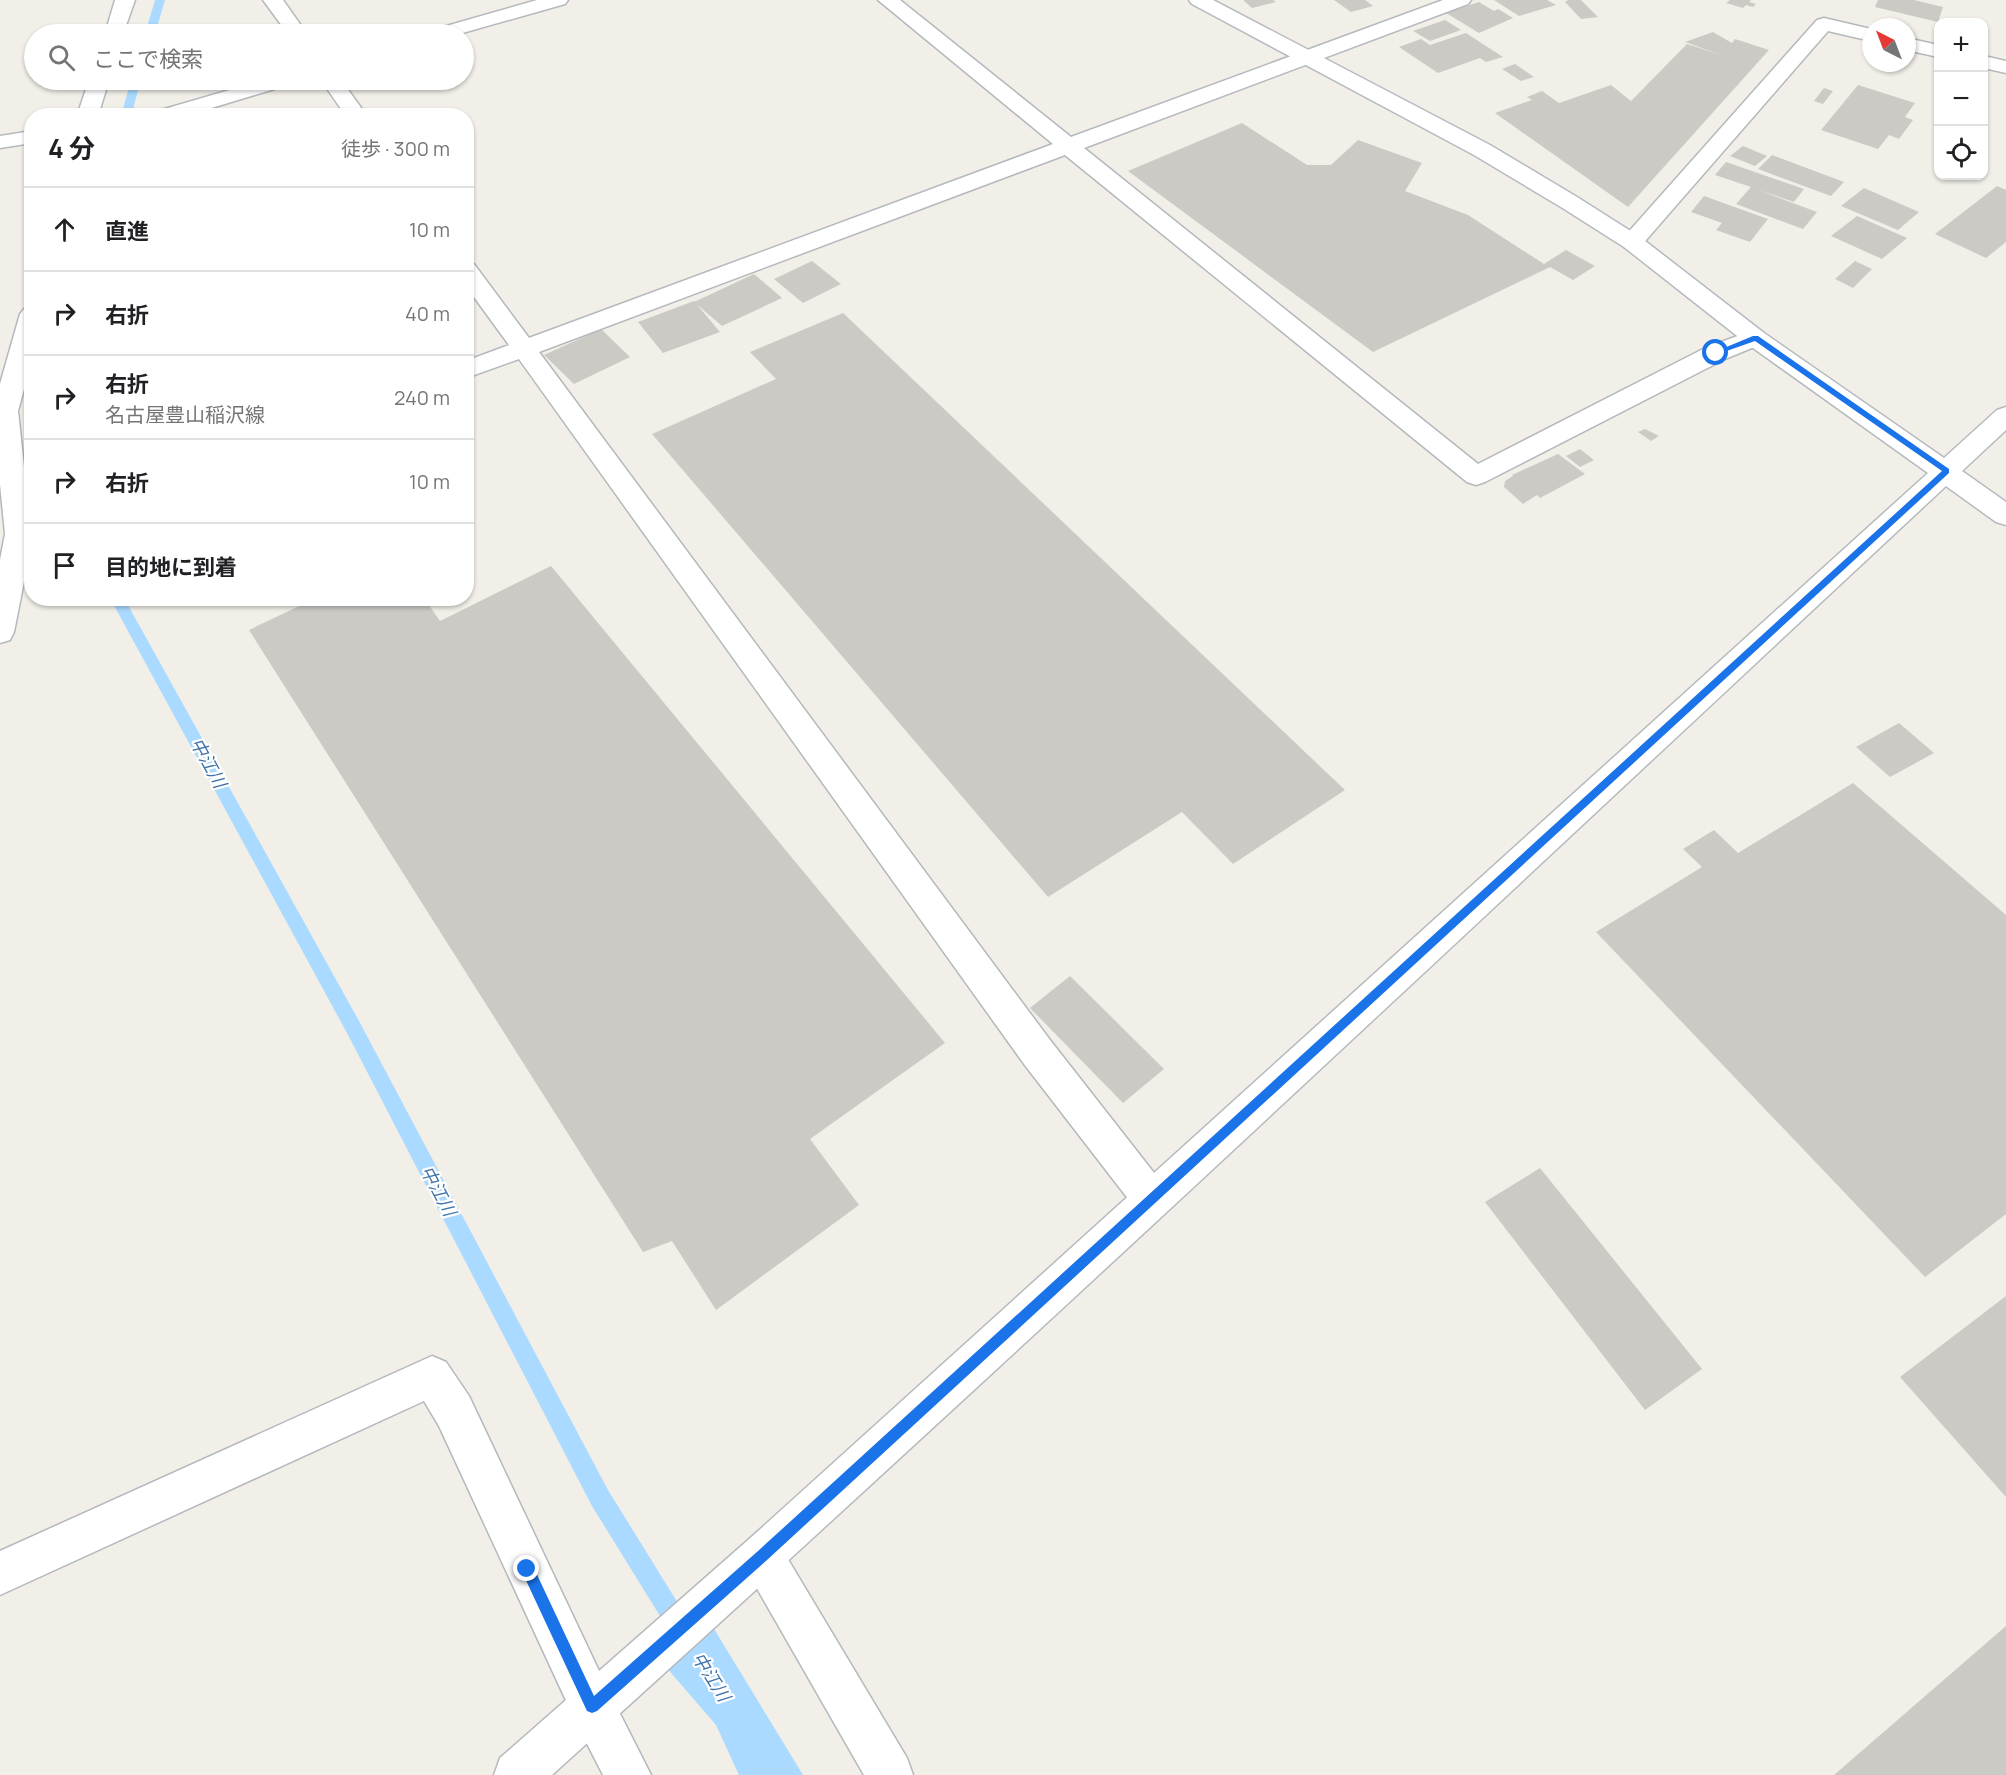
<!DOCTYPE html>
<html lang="ja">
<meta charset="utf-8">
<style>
:root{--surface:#fff;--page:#f2f2f2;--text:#202124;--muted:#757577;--line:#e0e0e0}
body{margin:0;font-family:Manrope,"Noto Sans JP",sans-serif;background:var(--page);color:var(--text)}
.controls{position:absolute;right:18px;top:18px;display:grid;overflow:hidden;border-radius:12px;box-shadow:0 2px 4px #0004}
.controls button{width:54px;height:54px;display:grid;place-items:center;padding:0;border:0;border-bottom:2px solid var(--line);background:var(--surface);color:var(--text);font:30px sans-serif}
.compass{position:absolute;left:1862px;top:18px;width:54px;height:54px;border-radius:50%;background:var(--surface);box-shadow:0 2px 4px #0004;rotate:318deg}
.stop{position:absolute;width:18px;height:18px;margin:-14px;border:4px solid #1a73e8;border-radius:50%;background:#fff}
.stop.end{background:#1a73e8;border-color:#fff;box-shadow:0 2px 6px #0008}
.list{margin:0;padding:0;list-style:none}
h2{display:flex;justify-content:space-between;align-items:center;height:78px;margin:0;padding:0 24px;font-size:26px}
h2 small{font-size:20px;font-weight:400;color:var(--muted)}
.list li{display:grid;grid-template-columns:39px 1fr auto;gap:18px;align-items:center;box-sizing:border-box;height:84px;padding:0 24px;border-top:2px solid var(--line)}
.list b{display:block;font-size:22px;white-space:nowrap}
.list p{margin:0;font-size:20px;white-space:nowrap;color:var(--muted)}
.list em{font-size:20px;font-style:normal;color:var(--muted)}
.icon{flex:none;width:33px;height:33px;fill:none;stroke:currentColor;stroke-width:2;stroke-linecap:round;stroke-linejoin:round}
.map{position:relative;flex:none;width:2006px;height:1775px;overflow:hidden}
.search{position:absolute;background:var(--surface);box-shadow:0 2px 4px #0004;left:24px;top:24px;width:450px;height:66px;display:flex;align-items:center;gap:15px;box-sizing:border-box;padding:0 21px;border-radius:33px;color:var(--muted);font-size:22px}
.panel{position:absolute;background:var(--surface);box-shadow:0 2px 4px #0004;left:24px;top:108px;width:450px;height:498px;border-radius:24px}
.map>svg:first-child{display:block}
.water{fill:#aadaff}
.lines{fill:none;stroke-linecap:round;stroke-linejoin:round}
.stream{fill:#aadaff;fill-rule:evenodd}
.building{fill:#cccac5}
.street-casing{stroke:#b5b8bc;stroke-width:3}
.secondary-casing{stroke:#b6babf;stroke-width:3}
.street{fill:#fff;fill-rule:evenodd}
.secondary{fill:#fff;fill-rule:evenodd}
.route{fill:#1a73e8}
.labels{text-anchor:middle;stroke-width:4.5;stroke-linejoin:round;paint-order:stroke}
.water-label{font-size:18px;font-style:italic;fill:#4174aa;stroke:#fff}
</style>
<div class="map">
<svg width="2006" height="1775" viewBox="0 0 2006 1775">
<rect width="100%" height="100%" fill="#f1efe8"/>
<!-- water -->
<path class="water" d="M708,1619L803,1775H739L716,1725L659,1659Z"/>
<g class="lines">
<!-- stream -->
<path class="stream" d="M155,0H165L155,34H145Z
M131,80H141L131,116H121Z
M110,598H124L359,1021L608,1490L689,1621L692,1629L689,1637L681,1640L673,1637L592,1506L347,1033Z"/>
</g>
<!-- building -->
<path class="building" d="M1243,0H1273L1276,2L1252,8Z
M1334,0H1365L1373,6L1351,12Z
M1494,0H1547L1556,5L1519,16Z
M1568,0H1581L1598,17L1581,19L1565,2Z
M1730,0H1751L1749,2L1756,4L1753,7L1746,5L1743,8L1726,3Z
M1878,0H1914L1943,7L1938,22L1875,7Z
M1479,2L1494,11L1498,9L1513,18L1479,33L1446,13Z
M1445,20L1461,30L1430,41L1413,31Z
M1713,32L1732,43L1735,39L1769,50L1628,207L1495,113L1532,100L1527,97L1542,91L1559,103L1611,85L1631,101L1687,44L1721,55L1685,42Z
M1466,33L1503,57L1486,62L1480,58L1438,73L1399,47L1421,39L1430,45Z
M1515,64L1534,77L1521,81L1502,69Z
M1858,85L1915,103L1905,117L1913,120L1899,139L1889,135L1878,149L1821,130Z
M1824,88L1833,91L1823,104L1814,101Z
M1242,123L1307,165H1331L1358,140L1422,163L1405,191L1468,215L1544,264L1566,250L1595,266L1573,280L1550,267L1373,352L1128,171Z
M1743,146L1767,156L1755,166L1730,156Z
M1772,155L1844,182L1831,196L1758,169Z
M1726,162L1804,189L1794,202L1758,190L1817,212L1803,229L1736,204L1751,187L1715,175Z
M1997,186L2006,190V242L1986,258L1935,234Z
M1864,188L1919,212L1898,230L1841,206Z
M1704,196L1768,219L1750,242L1716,230L1722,223L1691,212Z
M1857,216L1907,238L1882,259L1831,236Z
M812,261L841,284L803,303L774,279Z
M1855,261L1872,269L1853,288L1835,279Z
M754,274L782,298L722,326L694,302Z
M694,301L720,332L663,353L638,322Z
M843,313L1345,790L1233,864L1182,812L1048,897L652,434L776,379L750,352Z
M601,329L630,357L574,384L544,355Z
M1645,429L1659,436L1651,441L1638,432Z
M1580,449L1594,460L1580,467L1566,456Z
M1558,454L1585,474L1540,498L1537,495L1523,504L1504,487L1505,481L1513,476L1512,475Z
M551,566L945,1043L810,1139L859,1205L716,1310L672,1241L643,1252L249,630L316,598H424L440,621Z
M1899,723L1934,753L1890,777L1856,747Z
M1853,783L2006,915V1214L1925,1277L1596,932L1702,867L1683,849L1714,830L1738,853Z
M1070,976L1164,1069L1123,1103L1030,1008Z
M1540,1168L1702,1369L1645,1410L1485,1202Z
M2006,1296V1497L1900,1377Z
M2006,1626V1775H1834Z"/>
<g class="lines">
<!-- street casing -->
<g class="street-casing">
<path id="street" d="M115,0H135L123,34H105Z
M263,0H283L307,34H288Z
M537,0H568L565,4L459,34H429L432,30Z
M878,0H900L1071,137L1443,0H1471L1468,4L1084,148L1478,464L1707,347L1746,333L1755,330L1764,333L1767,338L1764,343L1725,359L1485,482L1476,485L1467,482L1065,155L539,352L1050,1040L1165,1187L1171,1200L1165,1213L1152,1219L1139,1213L1024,1064L519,359L466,378V361L509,345L466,286V262L474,264L529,338L1053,144Z
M1824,18L1871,29V41L1828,31L1640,247L1632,249L1624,247L1621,242L1624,237L1817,20Z
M1907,38L1938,45V57L1907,50Z
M1984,56L2006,61V73L1984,68Z
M89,80H109L98,116H77Z
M264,80H294L291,84L185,116H151L154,112Z
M321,80H341L367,116H346Z
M32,131V143L0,148V136Z
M32,307V360L18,411L32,541L14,632L10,640L0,643V560L5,534L0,484V384L20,314L24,309Z
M432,1356L446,1362L469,1396L608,1690L651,1775H603L576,1722L439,1426L424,1401L0,1595V1551Z
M762,1534L777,1541L907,1758L913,1775H864L747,1571L740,1556L747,1541Z"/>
</g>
<!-- secondary casing -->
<g class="secondary-casing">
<path id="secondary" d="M1189,0H1213L1490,145L1577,197L1640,237L1764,333L1944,458L1997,410L2006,407V430L1962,471L2006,502V525L1996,522L1946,486C1483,917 1022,1351 552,1775H494L500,1758L747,1541L1928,473L1746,343L1624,247L1561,207L1474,155L1192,4Z"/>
</g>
<!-- street -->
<use href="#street" class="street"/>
<!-- secondary -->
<use href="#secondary" class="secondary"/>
</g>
<!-- route -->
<path class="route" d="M1753,336H1758L1949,469V473L767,1560L597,1711L592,1713L587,1711L523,1574L521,1569L523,1564L527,1563L532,1564L594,1696L758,1551L1942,471L1755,341L1718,354L1712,353Z"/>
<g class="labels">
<!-- water labels -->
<g class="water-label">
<text transform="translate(208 763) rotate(61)" y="6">中江川</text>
<text transform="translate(438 1191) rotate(62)" y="6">中江川</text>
<text transform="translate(711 1677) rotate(58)" y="6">中江川</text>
</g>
</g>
</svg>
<div class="controls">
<button>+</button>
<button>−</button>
<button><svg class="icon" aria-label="locate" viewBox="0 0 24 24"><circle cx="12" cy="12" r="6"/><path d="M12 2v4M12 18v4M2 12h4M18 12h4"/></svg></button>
</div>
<svg class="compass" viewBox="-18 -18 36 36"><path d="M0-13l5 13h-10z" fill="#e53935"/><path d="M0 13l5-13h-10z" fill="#757577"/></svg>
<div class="stop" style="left:1716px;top:353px"></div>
<div class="stop end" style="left:527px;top:1569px"></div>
<div class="search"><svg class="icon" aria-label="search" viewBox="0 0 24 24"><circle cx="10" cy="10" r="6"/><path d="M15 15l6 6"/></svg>ここで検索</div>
<section class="panel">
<h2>4 分<small>徒歩 · 300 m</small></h2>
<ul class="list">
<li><svg class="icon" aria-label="ahead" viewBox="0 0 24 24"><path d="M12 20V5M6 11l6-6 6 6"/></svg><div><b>直進</b></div><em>10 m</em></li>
<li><svg class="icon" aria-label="right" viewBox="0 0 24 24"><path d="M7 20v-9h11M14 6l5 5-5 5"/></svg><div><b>右折</b></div><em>40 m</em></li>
<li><svg class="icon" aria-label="right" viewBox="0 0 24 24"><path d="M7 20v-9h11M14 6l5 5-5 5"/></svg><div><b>右折</b><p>名古屋豊山稲沢線</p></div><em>240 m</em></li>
<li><svg class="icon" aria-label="right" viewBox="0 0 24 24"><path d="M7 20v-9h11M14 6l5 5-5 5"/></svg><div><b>右折</b></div><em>10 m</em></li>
<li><svg class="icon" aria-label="arrive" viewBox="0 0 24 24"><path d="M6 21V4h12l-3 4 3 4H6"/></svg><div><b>目的地に到着</b></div></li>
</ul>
</section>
</div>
